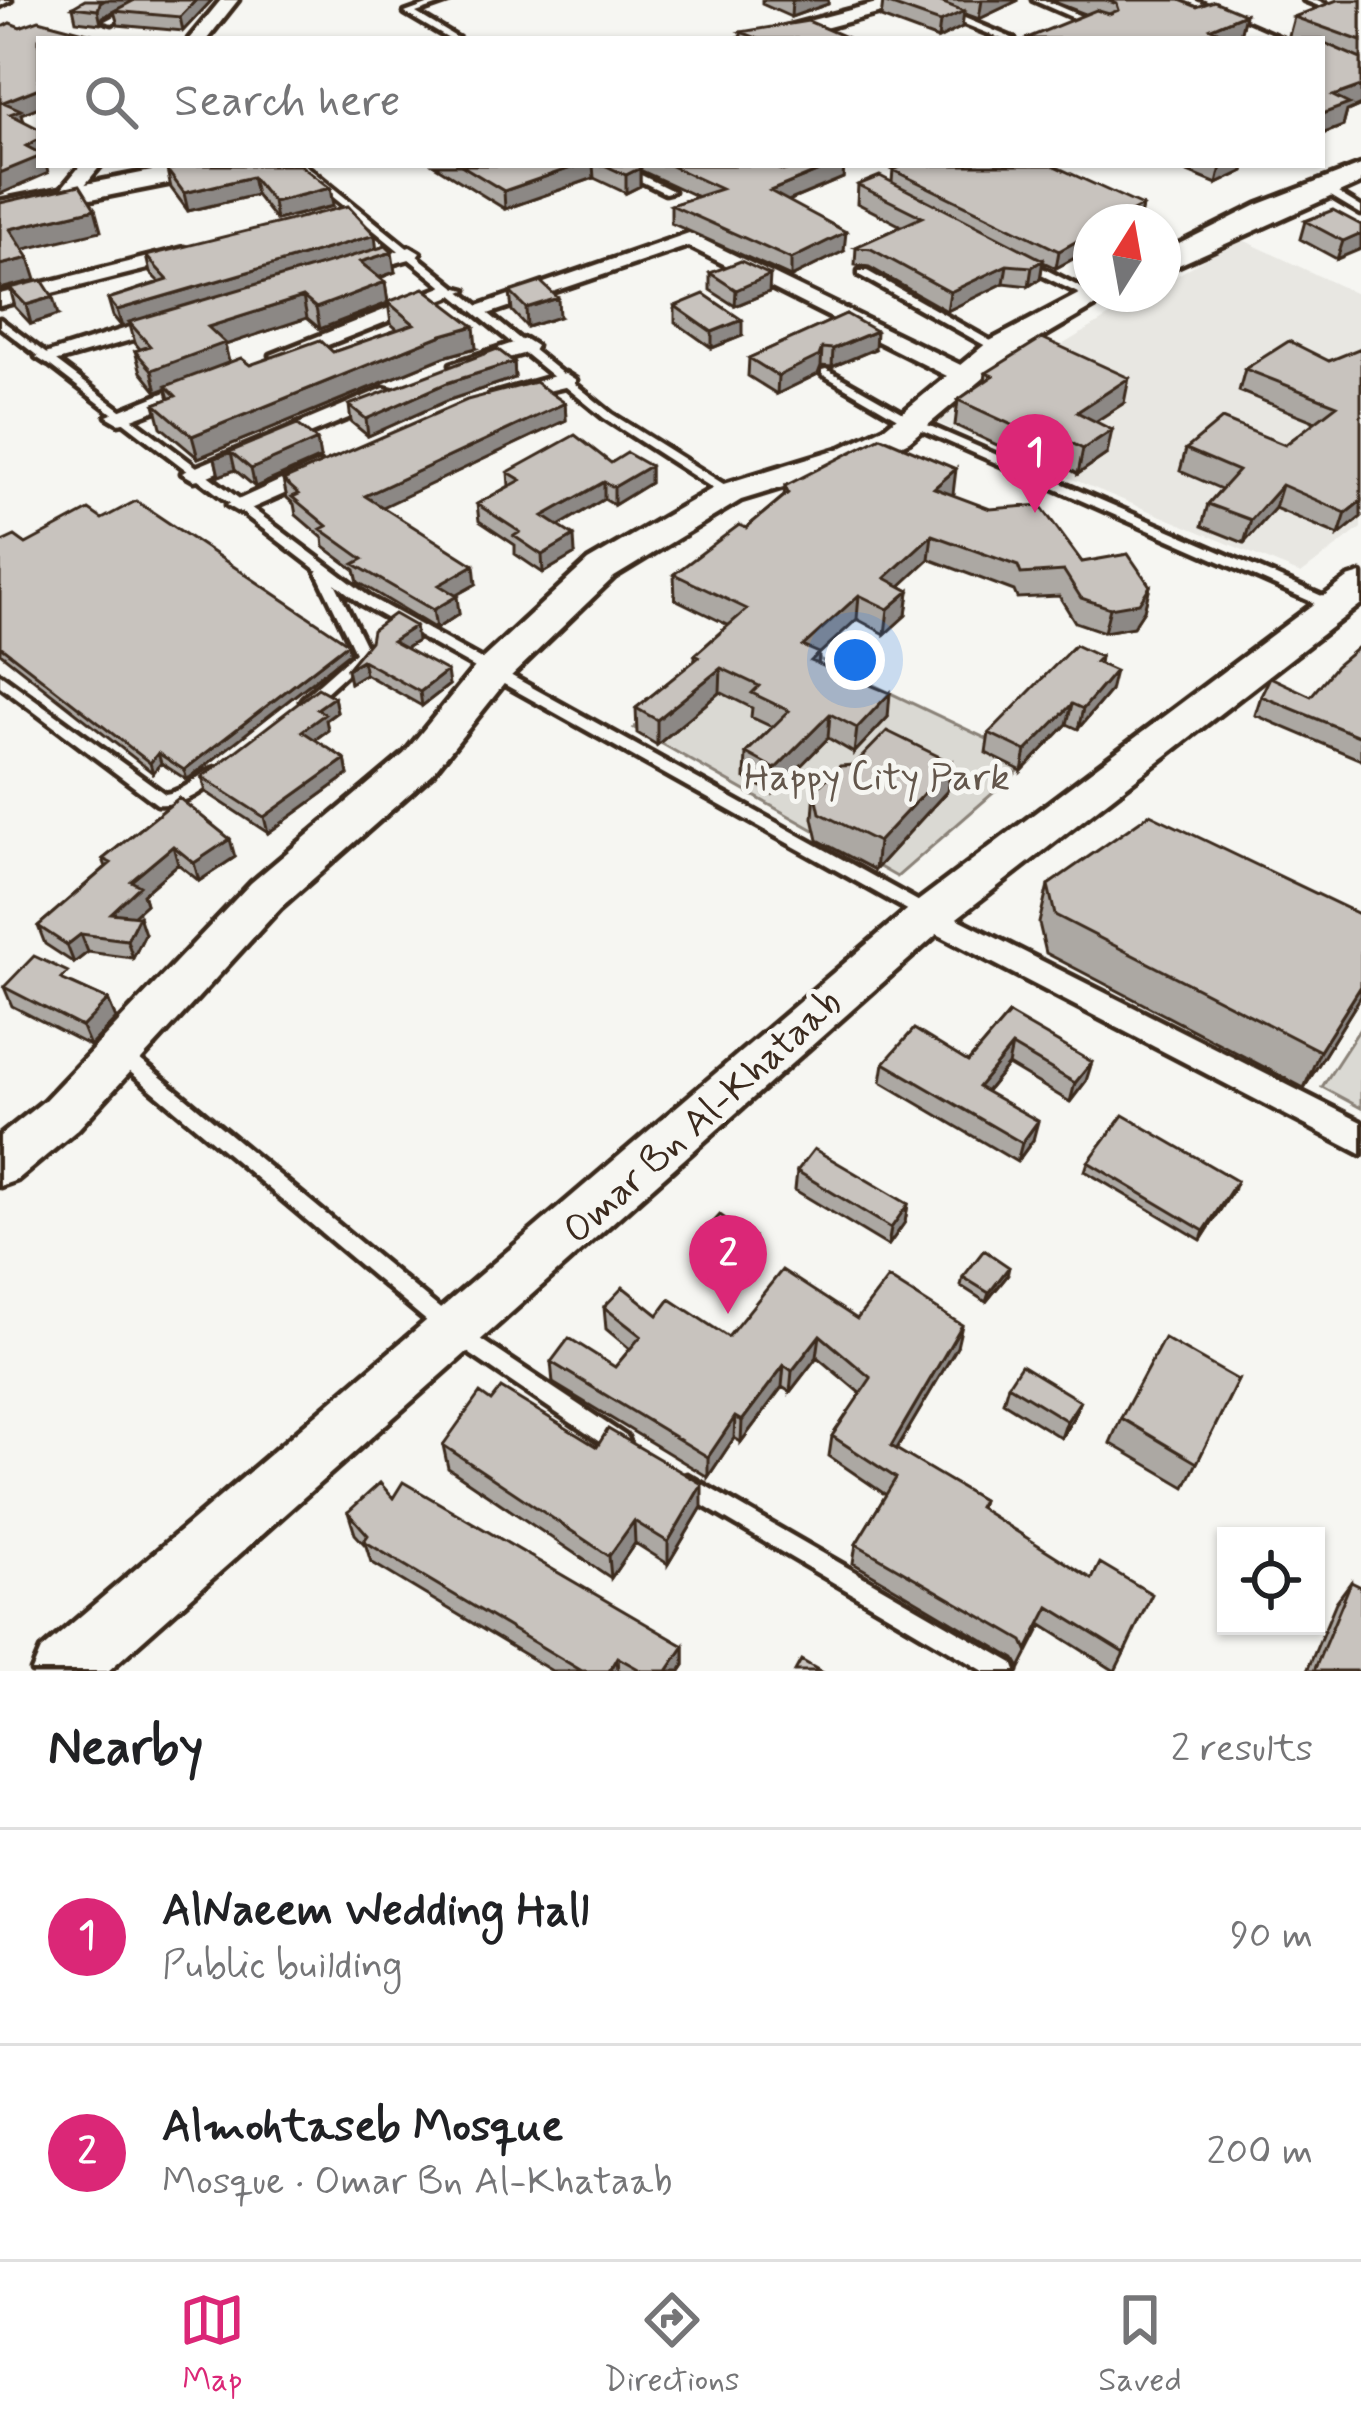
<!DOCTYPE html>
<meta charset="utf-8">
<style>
:root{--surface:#fff;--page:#f6f6f6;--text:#202124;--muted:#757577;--line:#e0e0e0;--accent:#db2777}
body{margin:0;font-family:Mynerve,sans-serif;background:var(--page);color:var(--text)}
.controls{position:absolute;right:36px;bottom:36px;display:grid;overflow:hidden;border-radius:0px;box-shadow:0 3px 9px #0004}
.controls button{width:108px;height:108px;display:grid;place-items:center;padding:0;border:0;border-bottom:3px solid var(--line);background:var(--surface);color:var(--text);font:60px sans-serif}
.compass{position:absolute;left:1073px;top:204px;width:108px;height:108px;border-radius:50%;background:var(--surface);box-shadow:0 3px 9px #0004;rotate:11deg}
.you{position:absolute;left:855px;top:660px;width:42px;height:42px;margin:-30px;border:9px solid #fff;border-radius:50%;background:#1a73e8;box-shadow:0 0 0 18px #1a73e833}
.badge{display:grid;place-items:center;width:78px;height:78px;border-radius:50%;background:var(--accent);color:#fff;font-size:39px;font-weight:700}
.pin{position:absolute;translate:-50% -99px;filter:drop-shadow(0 3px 6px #0008)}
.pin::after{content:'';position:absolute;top:63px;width:42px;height:36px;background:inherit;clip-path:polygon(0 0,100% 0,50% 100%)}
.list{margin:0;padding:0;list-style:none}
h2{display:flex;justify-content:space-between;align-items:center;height:156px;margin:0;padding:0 48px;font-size:51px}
h2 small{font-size:39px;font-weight:400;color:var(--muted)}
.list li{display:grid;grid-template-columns:78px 1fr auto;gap:36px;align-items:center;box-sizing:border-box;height:216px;padding:0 48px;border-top:3px solid var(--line)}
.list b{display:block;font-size:45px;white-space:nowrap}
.list p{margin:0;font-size:39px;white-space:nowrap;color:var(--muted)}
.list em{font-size:39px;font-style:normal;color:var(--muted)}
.icon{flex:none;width:66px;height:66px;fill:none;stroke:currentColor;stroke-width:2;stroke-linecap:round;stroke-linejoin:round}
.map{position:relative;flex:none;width:1361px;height:1671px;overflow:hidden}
.search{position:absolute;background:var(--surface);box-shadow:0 3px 9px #0004;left:36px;right:36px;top:36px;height:132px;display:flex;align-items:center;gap:30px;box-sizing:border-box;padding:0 42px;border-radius:0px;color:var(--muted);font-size:45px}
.sheet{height:588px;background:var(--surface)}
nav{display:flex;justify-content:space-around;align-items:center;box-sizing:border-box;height:168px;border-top:3px solid var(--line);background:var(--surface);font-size:33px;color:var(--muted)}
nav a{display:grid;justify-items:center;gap:6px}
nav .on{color:var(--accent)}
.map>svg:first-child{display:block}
.built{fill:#e8e7e2}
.green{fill:#dad9d3;stroke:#8a8278;stroke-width:3}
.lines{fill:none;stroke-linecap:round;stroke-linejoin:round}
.lane-casing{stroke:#3b2a1e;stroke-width:9}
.street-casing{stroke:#3b2a1e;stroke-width:9}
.secondary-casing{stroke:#3b2a1e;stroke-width:9}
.lane{fill:#f6f6f2;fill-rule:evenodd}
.street{fill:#f6f6f2;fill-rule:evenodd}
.secondary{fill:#f6f6f2;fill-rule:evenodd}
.wall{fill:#aca8a3;stroke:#3b2a1e;stroke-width:3}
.shaded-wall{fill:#8c8885;stroke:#3b2a1e;stroke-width:3}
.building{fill:#c8c3be;stroke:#3b2a1e;stroke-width:3}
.labels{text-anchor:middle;stroke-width:10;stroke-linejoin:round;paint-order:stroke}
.park-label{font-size:39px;fill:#63564b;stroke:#f6f6f2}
.street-label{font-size:39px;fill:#3b2a1e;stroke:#f6f6f2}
</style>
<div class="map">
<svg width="1361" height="1671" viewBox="0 0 1361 1671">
<rect width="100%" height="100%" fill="#f6f6f2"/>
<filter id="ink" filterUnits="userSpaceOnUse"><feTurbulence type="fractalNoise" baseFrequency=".00833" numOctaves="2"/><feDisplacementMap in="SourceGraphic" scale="24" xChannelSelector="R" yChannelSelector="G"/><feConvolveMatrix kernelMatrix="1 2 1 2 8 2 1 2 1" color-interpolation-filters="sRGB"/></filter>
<g filter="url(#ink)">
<!-- built -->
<path class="built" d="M1239,238L1361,296V528L1301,574L935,422L1146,294H1163V284Z"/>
<!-- green -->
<path class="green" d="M737,620L1031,760L897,877L634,728Z
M1361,1027V1108L1322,1087Z"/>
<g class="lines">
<!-- lane casing -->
<g class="lane-casing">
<path id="lane" d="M0,0H11L0,6Z
M144,0H154L112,23L105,21Z
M441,0H453L416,13L459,39H449L405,13Z
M1033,0H1044L1099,24L1092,26Z
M1304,0H1317L1328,5L1324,8Z
M942,11H948L1014,39H1002L942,15Z
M294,165H305L612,414L733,490V496H725L604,418Z
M608,165H621L673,191L665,193Z
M1319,185H1325L1361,207V214L1319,189Z
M1023,262H1031L1099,297L1090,299L1023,266Z
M859,271H867L1005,349L1003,351H995L859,275Z
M0,319L371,598L932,909L934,913L932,917H920L361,604L335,583L369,653L313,704H303L301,701L303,698L355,652L317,573L318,571L0,327Z
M826,369L916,420L1338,603L1340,606L1338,609H1328L908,424L822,374V370Z
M0,674L165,794C190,791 202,767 223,767L225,771C205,791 185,806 157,804L0,686Z
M121,1047L127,1049L462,1327L627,1437L630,1444L627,1451L620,1454L613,1451L448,1339L115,1059L113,1054L115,1049Z
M687,1475L1013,1663L1016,1671H984L680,1492L677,1485L680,1478Z"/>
</g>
<!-- street casing -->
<g class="street-casing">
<path id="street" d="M221,0H238L207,39H189Z
M1172,0H1194L1283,39H1259Z
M81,165H101L74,198H60L57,194Z
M689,233L975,372L978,377L975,382H959L688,246L488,314L469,309Z
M410,247L420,253L417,257L352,275L342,269Z
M184,248L191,250V258L0,306V294Z
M447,285L466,290L290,360L282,362L271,355Z
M168,315L176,317V327L47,364L36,357Z
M525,339L536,346L533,351L462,371L451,364Z
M565,373L576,380L573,385L501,402L490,395Z
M203,377L214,384L211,389L127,421L119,423L107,416Z
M384,388L392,390V400L203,478L194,480L182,473Z
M318,463L330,470L327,475L248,510L239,512L227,505Z
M929,904L1361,1122V1154L918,924L913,916L918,908Z"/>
</g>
<!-- secondary casing -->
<g class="secondary-casing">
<path id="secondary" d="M888,0H930L783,39H740Z
M182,165H237L223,173L0,217V201Z
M1361,165V183L1163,272V252L1257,205Z
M1090,288L1091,294H1116L1010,356L909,441L865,462L741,500L614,577L507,680L432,774L281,907L78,1129L17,1180L0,1186V1136L44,1101L251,883L404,754L479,662L588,561L717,486L841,448L885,427L988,342Z
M1361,574V604L944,928L108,1671H32L41,1650L914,904L1348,578Z"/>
</g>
<!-- lane -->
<use href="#lane" class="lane"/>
<!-- street -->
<use href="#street" class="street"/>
<!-- secondary -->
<use href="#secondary" class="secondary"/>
</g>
<!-- wall -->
<path class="wall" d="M135,0L103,17L101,24L76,21L73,7Z
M135,0H212L183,31L118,25L114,11Z
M762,0H828V4L791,17L762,4Z
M889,0H1019L979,19L963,13L962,27L938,39L881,18L883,2Z
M1049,0H1180L1197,7L1245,14L1240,35L1233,39L1085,14Z
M1361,0V105L1347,111L1343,126L1322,134V39H1288L1294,17Z
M741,32L850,39H741Z
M192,165L330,188L333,206L276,220L256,195L188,211L171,188L167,170Z
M434,165H844L843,178L788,201L844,251L791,277L671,223V205L698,197L640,170V186L626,193L594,178L505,209Z
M1171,165H1245L1244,171L1217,184Z
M893,170L1142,206L1139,222H1091V249L1056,268L1043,262L1040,279L1029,286L1004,283L947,311L869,267L855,265L856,247L901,226L857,203L858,185L892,182Z
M1305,221L1361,225L1337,259L1300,239Z
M376,249L395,272L380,278L385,282L388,303L320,329L307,318L225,345L229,362L250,365L333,352L398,330L391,324L388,302L476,348L444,357L198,458L161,427L155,404L169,399L166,388L157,392L141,372L135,351L140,349L135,343L130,325L122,327L113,316L108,299L159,282L150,273L146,256Z
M710,273L769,292L735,306L710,290Z
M10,288L58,315L31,324L15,307Z
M510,292L559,317L527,327L512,311Z
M675,306L742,336L712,348L675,322Z
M846,314L875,349L832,367L821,366L818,374L777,394L748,376L749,358Z
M1329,361L1361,517L1339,535L1275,508L1244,543L1202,526L1208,504L1221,489L1180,471L1186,449L1285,445L1316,422L1239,391L1245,369Z
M514,362L515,378L449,400L368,436L351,422L349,405Z
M986,373L1124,403L1095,421L1107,454L1078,474L1043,455L1033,462L955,425L958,400L985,381Z
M565,403L566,420L382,507L476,584L456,595L459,614L436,629L358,582L355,570L324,547L323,538L296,515L294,504L287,498L283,480Z
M297,424L320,458L255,487L235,470L219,476L215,458Z
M611,463L650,466V483L614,505L604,499L558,526L575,554L543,573L515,554V545L479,521L477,504L509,486L508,472Z
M785,486L953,494L952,495L1082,562L1150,586L1144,610L1133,627L1104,632L1075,622L1059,596L1017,598L1014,591L929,559L900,586L909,591L906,615L885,634L857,619L819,654L818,664L888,717L854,753L828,738L774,793L745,778L746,753L772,727L751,717L752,708L720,692L657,745L637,733L636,708L695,661V655L728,625L675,599L674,574L746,528L784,496Z
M102,519L348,643L349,653L187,780L161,763L153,773L0,653V543L26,544Z
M370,641H417L406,648L449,685L422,706L365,674L350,683L347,669Z
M1361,645V760L1255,715L1261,696H1311Z
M1100,657L1099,664L1110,691L1078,729L1067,724L1022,771L986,753L989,733Z
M334,697L337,712L326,720L328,730L314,740L345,759L348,775L268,833L206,792L202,777Z
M952,763L947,791L875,870L818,840L813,818L815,790Z
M179,798L235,857L199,881L178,864L143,894L146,904L133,915L145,934L133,958L88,952L74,963L45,944L38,926L106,867L103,859Z
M1048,885L1361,915V996L1304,1088L1046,953L1039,923Z
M73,984L108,1000L116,1019L90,1046L12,1006L4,987Z
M1009,1014L1086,1081L1070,1102L1008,1065L986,1092L1033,1140L1017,1162L881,1082L884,1063L968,1062Z
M1088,1162L1233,1190L1201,1240L1085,1171Z
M797,1171L908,1204L905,1222L888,1246L795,1190Z
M696,1241L753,1257L730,1284L696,1259Z
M1007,1276L986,1302L961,1286L963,1277Z
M604,1307L658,1315L728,1337L857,1319L957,1347L896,1450L982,1500L980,1508L1124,1653L1115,1671L1042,1625L1020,1668L1015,1659L853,1563L856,1544L886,1495L829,1456L832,1436L861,1394L817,1357L790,1392L782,1387L741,1442L734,1438L708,1477L553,1383L551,1362L615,1367L630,1349L606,1329Z
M1238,1380L1185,1487L1110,1443L1121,1418Z
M1008,1385L1073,1418L1061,1438L1003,1402Z
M491,1401L597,1447L702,1507L668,1564L635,1543L611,1578L448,1468L443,1445Z
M393,1498L684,1646V1665L680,1671H552L371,1562L366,1546L355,1534L348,1512Z
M1351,1582L1361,1671H1307L1336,1602Z"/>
<!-- shaded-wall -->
<path class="shaded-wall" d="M105,0H135L103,17L101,24L98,10L100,3Z
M196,0H212L183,31L180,17Z
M795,0H828V4L791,17L792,1Z
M982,0H1019L979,19Z
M964,11L962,27L938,39L940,22Z
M1245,14L1240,35L1232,39L1211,28Z
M1361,86V105L1347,111L1343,126L1322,134V114L1333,96Z
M39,88V107L22,114L26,128L15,132L3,102Z
M39,139V165H46L48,173L0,194V173L26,146Z
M579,165H593L594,178L505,209L504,191Z
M833,165H844L843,178L769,209L770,191Z
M1225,165H1245L1244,171L1217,184L1221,167Z
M640,168V186L626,193V175Z
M252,177L256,195L188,211L184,193Z
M330,188L333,206L276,220L273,202Z
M1142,206L1139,222H1112Z
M95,209L101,231L17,251L10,229Z
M846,232L844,251L791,277V259Z
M1091,233V249L1056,268L1059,251Z
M1361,233V249L1337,259L1343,241Z
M375,235L377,252L122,327L117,310Z
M392,252L395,272L363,283L360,262Z
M29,258L36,280L0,289V265Z
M1043,260L1040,279L1029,286L1032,267Z
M1007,265L1004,283L947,311L950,292Z
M770,275L769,292L735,306L736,290Z
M385,282L388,303L320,329L316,308Z
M53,297L58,315L31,324L26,305Z
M303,297L307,318L225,345L229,364L157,392L152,370L208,327Z
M558,298L559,317L527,327L526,308Z
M742,320V336L712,348V332Z
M474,326L476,348L444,357L198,458L192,436L442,335Z
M876,331L875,349L832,367L833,349Z
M822,348L821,366L818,374L777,394L778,376Z
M514,362L515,378L449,400L368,436L366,419L447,383Z
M1129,378L1124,403L1072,437L1077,412Z
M565,403L566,420L368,514L365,496Z
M1047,430L1043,455L1033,462L1038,437Z
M1112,430L1107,454L1078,474L1083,449Z
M317,440L320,458L255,487L251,469Z
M231,452L235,470L219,476L215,458Z
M650,466V483L614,505V487Z
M956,469L953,494L931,512L934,488Z
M604,482V499L545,534L543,516Z
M1282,485L1275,508L1244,543L1251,520Z
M1361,501V517L1339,535L1346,513Z
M932,535L929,559L882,603L885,578Z
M574,536L575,554L543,573L542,555Z
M474,565L476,584L442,603L439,585Z
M1150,586L1144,610L1133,627L1104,632L1110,608Z
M909,591L906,615L885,634L888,609Z
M859,595L857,619L819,654L817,678L803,646Z
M457,596L459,614L436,629L433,610Z
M415,626L417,641L395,655L392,641Z
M348,643L349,653L187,780L184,770Z
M362,660L365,674L350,683L347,669Z
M721,668L720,692L657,745V720Z
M447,671L449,685L422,706L420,692Z
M1115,671L1110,691L1078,729L1083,709Z
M890,693L888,717L854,753L857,728Z
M334,697L337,712L326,720L328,730L305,747L302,731L317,709Z
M1072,704L1067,724L1022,771L1026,751Z
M830,714L828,738L774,793L775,769Z
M158,753L161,763L153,773L150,763Z
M345,759L348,775L268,833L264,817Z
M952,763L947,791L875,870L878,842Z
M230,839L235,857L199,881L194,863Z
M173,846L178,864L143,894L146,904L118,930L111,913L131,881Z
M139,916L145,934L133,958L127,940Z
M81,934L88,952L74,963L67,945Z
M1361,986V996L1304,1088L1320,1051Z
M108,1000L116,1019L90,1046L82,1027Z
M1012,1046L1008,1065L974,1106L978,1087Z
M1092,1062L1086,1081L1070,1102L1075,1083Z
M1038,1121L1033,1140L1017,1162L1022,1143Z
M1237,1181L1233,1190L1201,1240L1204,1231Z
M908,1204L905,1222L888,1246L891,1228Z
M754,1239L753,1257L730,1284V1266Z
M1009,1267L1007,1276L986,1302L989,1293Z
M962,1325L957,1347L886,1467L891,1446Z
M820,1335L817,1357L790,1392L792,1371Z
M784,1365L782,1387L741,1442L742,1421Z
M1080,1401L1073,1418L1061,1438L1067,1421Z
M735,1417L734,1438L708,1477V1457Z
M702,1484V1507L668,1564V1542Z
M634,1521L635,1543L611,1578L609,1556Z
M684,1646V1665L680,1671H667Z
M617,1657L618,1671H609Z"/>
<!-- building -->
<path class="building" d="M85,0H105L100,3L98,10L73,7Z
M135,0H196L180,17L114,11Z
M889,0H936L964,11L940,22L883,2Z
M1106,0H1180L1197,7L1214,1L1245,14L1211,28L1234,39H1025L1096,10L1109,14L1119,10L1117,4Z
M1337,0H1361V41L1294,17Z
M39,20L110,39H39V88L3,102L21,110L10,114L39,129V139L26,146L39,153V157L0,173V28L10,23L20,27Z
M808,21L850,39H759L741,32Z
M1322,42L1361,59V86L1333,96L1349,104L1322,114Z
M192,165H300L330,188L273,202L252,177L184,193L167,170Z
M461,165H579L504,191Z
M604,165H634L640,168L626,175Z
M669,165H771L783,171L797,167L796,165H833L770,191L846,232L791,259L671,205L721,189Z
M905,165H1052L1142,206L1112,222H1091V233L1059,251L893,170Z
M880,176L1043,260L1032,267L1007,265L950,292L871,249L856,247L922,217L858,185Z
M80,185L95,209L10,229L29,258L0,265V203Z
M348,206L375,235L117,310L108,299L168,280L146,256Z
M1333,210L1361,225V233L1343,241L1305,221Z
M386,246L392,252L360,262L385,282L316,308L303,297L208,327L225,343L152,370L135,351L150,346L129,322Z
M741,261L770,275L736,290L710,273Z
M42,280L53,297L26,305L10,288Z
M541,282L558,298L526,308L510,292Z
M424,288L474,326L442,335L192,436L155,404L176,396L166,386L241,358L250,365L320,340L333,352L414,324L388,302Z
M704,294L742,320L712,332L675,306Z
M846,314L876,331L833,349L822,348L819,356L778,376L749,358Z
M1042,338L1129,378L1077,412L1112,430L1083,449L1047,430L1038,437L958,400L993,376L986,373Z
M1289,341L1329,361L1361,348V501L1346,513L1282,485L1251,520L1208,504L1238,471L1186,449L1222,419L1285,445L1337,405L1245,369Z
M497,349L514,362L447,383L366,419L349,405Z
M535,382L565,403L365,496L474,565L439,585L457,596L433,610L354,564L363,559L321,529L327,526L292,497L299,494L283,480L467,400Z
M297,424L317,440L251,469L231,452L215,458Z
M575,435L611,463L627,453L650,466L614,487L604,482L543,516L574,536L542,555L514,536L520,532L477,504L521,480L508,472Z
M881,437L956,469L934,488L990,509L1040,505L1082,562L1128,554L1150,586L1139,603L1110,608L1081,598L1064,571L1021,574L1018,566L932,535L885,578L909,591L888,609L859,595L803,646L819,653L811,661L890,693L857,728L830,714L775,769L746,753L789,711L752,693L759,686L721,668L657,720L636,708L699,657L695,655L747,609L674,574L739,525L746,528L788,493L785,486Z
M136,501L348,643L184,770L158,753L150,763L0,646V543L15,536L26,544L89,510L102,519Z
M394,614L415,626L392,641L447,671L420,692L362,660L347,669L370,641L372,630Z
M1075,645L1100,657L1095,662L1115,671L1083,709L1072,704L1026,751L989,733Z
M1361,645V737L1261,696L1270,677L1311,696L1336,666Z
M318,688L334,697L317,709L325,714L302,731L345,759L264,817L202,777Z
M887,731L952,763L878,842L820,813L815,790L840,766L854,765Z
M179,798L230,839L194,863L173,846L131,881L140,886L111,913L139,916L127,940L81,934L67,945L38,926L111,863L103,859Z
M1150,814L1361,915V986L1320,1051L1055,915L1048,885Z
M34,956L68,972L61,979L108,1000L82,1027L4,987Z
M1009,1014L1092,1062L1075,1083L1012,1046L978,1087L1038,1121L1022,1143L884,1063L914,1029L968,1062Z
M1123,1115L1237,1181L1204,1231L1088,1162Z
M814,1149L908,1204L891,1228L797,1171Z
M720,1215L754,1239L730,1266L696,1241Z
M984,1250L1009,1267L989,1293L963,1277Z
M782,1270L857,1319L888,1278L962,1325L891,1446L982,1500L978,1507L1092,1579L1100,1563L1152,1594L1124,1653L1049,1607L1027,1650L1023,1641L856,1544L896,1478L832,1436L871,1378L820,1335L792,1371L784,1365L742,1421L735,1417L708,1457L551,1362L569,1338L615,1367L641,1336L604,1307L623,1287L658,1315L670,1299L728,1337Z
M1164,1338L1238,1380L1197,1463L1121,1418Z
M1021,1365L1080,1401L1067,1421L1008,1385Z
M501,1388L597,1447L608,1429L702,1484L668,1542L634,1521L609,1556L443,1445L480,1393L491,1401Z
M403,1482L684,1646L667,1671H642L617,1657L609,1671H582L364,1541L368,1535L348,1512L380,1483L393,1498Z
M1351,1582L1361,1587V1671H1314Z
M801,1660L820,1671H795Z"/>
</g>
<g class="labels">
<!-- park labels -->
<g class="park-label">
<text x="877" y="789">Happy City Park</text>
</g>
<!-- street labels -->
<g class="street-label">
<text transform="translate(701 1115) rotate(-42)" y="14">Omar Bn Al-Khataab</text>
</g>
</g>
</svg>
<div class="controls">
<button><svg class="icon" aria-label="locate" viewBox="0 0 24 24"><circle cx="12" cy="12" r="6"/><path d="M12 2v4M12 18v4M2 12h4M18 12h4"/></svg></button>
</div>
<svg class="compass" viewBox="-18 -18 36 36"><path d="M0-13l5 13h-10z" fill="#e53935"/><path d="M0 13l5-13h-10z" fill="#757577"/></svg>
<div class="you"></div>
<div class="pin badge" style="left:1035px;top:513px">1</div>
<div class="pin badge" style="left:728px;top:1314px">2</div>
<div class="search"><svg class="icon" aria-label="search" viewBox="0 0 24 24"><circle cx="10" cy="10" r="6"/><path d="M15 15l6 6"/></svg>Search here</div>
</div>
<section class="sheet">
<h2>Nearby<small>2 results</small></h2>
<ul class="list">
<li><span class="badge">1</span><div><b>AlNaeem Wedding Hall</b><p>Public building</p></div><em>90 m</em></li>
<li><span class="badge">2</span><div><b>Almohtaseb Mosque</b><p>Mosque · Omar Bn Al-Khataab</p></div><em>200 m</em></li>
</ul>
</section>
<nav>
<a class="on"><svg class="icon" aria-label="map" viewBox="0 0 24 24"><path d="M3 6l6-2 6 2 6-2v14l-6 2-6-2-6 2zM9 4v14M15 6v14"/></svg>Map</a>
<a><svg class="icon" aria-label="directions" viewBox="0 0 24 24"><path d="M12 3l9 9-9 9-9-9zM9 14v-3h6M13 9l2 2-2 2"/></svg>Directions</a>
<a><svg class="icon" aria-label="saved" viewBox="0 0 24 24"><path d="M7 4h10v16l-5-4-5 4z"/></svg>Saved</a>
</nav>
